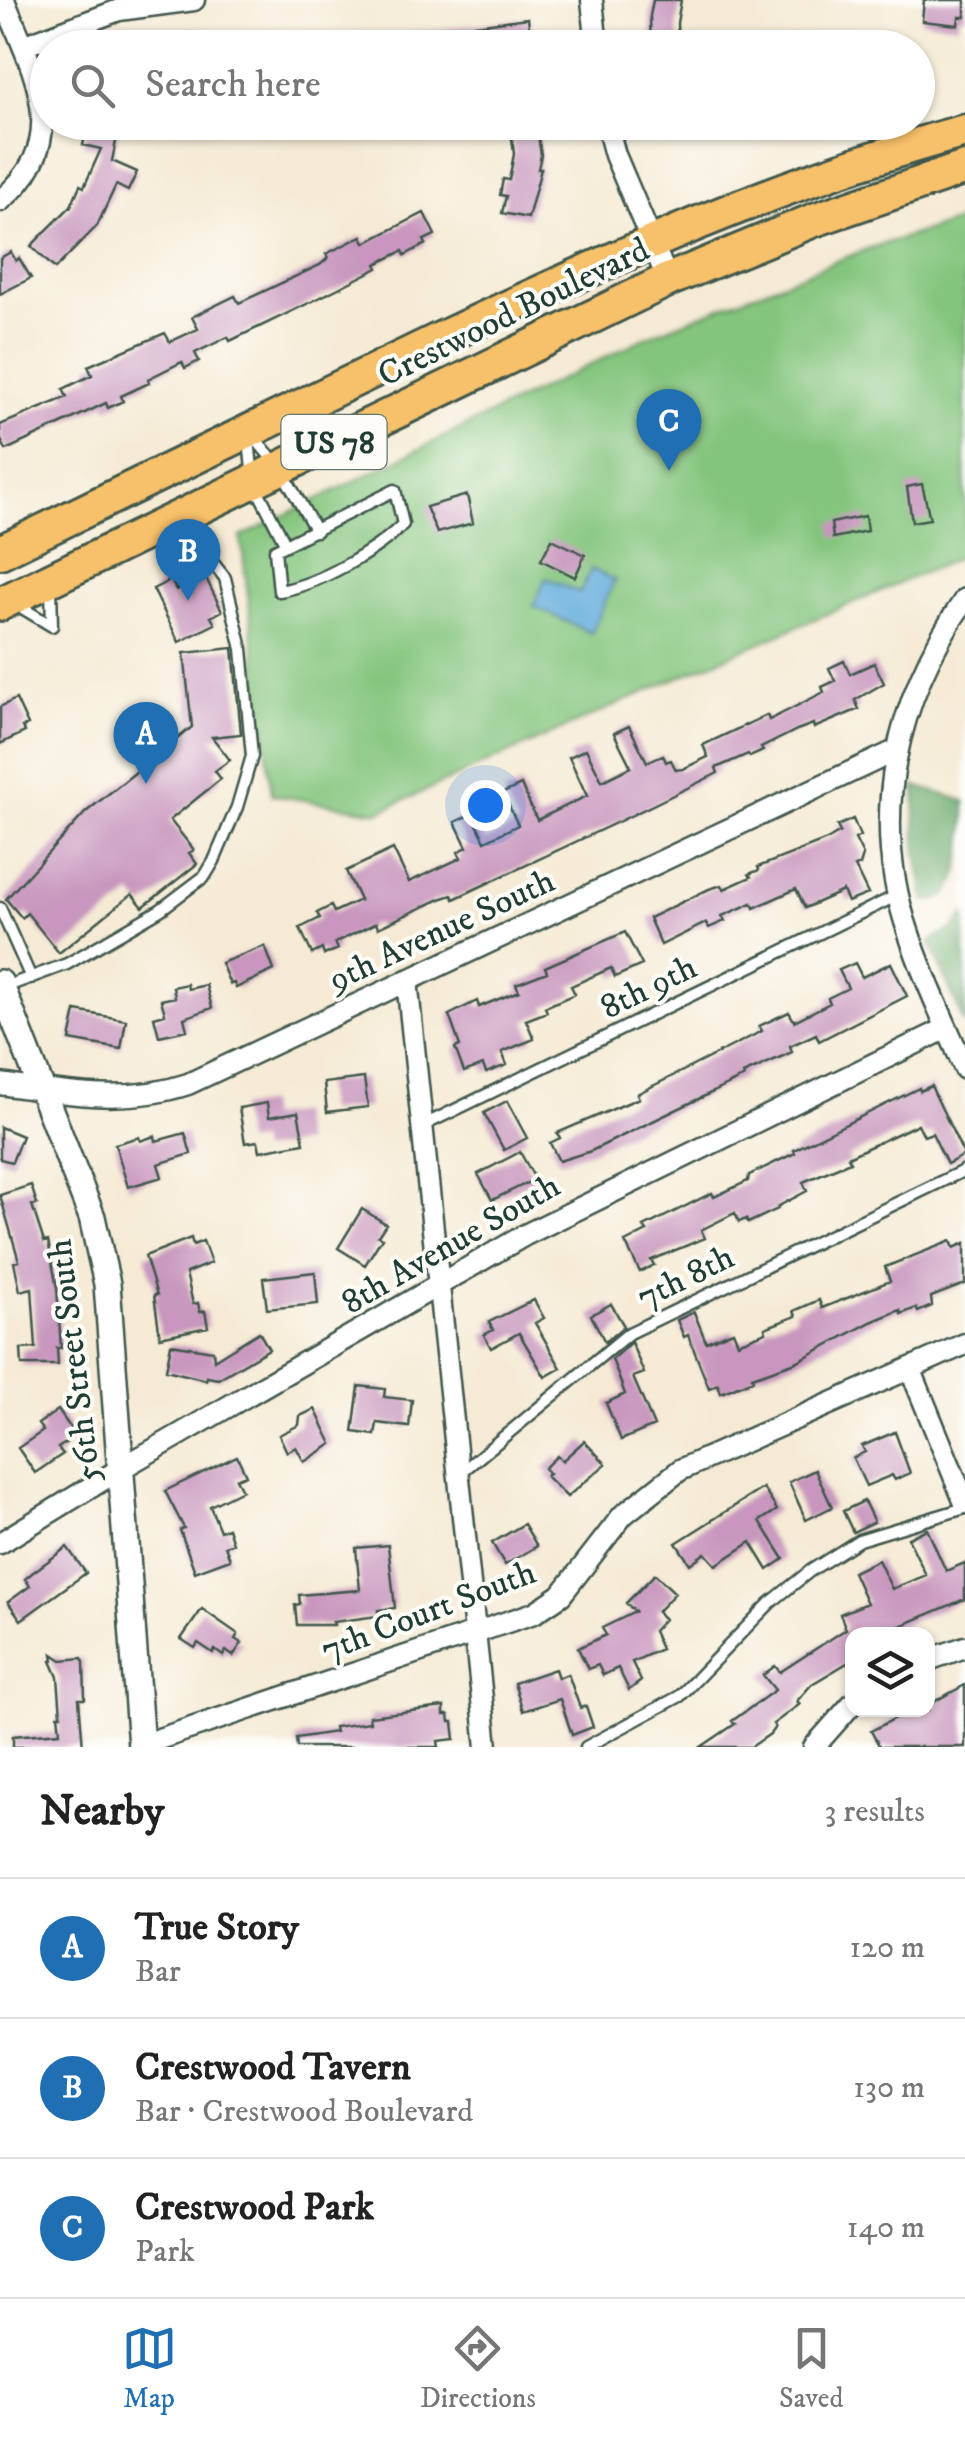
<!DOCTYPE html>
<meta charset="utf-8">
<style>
:root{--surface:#fff;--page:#f2f2f2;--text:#222;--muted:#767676;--line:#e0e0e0;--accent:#1f6fb2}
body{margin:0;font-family:"IM FELL DW Pica",serif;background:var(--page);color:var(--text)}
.controls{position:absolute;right:30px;bottom:30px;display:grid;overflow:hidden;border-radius:20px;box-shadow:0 2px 8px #0004}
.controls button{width:90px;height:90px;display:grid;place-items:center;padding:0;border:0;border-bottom:2px solid var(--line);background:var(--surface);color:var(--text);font:50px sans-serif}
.you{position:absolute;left:485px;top:805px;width:35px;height:35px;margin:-25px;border:8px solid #fff;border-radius:50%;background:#1a73e8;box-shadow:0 0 0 15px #1a73e833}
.badge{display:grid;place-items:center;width:65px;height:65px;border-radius:50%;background:var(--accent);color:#fff;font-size:32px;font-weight:700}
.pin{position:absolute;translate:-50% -82px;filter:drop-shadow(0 2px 5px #0008)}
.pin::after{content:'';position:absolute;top:52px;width:35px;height:30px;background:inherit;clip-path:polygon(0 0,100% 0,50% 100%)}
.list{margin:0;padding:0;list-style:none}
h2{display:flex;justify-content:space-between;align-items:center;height:130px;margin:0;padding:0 40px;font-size:42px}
h2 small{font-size:32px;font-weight:400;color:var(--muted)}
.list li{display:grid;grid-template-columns:65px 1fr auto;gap:30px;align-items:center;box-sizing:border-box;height:140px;padding:0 40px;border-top:2px solid var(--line)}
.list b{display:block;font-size:38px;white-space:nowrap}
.list p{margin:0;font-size:32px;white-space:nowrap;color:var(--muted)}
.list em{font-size:32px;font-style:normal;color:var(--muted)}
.icon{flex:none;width:55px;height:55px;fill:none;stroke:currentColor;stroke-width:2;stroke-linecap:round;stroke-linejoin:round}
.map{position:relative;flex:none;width:965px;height:1747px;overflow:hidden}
.search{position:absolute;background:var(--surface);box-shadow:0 2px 8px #0004;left:30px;right:30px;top:30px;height:110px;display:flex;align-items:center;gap:25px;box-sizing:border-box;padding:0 35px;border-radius:55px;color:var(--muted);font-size:38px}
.sheet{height:550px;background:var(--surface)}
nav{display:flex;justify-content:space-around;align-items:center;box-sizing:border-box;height:140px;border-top:2px solid var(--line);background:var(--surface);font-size:28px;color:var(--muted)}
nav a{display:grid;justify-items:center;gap:5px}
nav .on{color:var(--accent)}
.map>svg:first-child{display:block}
.green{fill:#83c57d;stroke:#518158;stroke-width:2.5}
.forest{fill:#6aaa6c;stroke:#447450;stroke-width:2.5}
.water{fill:#66aedd;stroke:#427688;stroke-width:2.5}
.building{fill:#c896be}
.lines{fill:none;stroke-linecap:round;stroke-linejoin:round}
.service-casing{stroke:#3f574c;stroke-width:15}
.minor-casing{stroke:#3f574c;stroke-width:25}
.tertiary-casing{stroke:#3f574c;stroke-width:30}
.primary-casing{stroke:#3f574c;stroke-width:38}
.service{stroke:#fff;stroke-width:10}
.minor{stroke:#fff;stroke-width:20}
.tertiary{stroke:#fff;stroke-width:25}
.primary{stroke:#f7c06b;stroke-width:32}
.labels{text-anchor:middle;stroke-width:8;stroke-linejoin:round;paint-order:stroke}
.shield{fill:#fdfcf7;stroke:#62766e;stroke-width:2.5}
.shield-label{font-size:32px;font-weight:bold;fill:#1f3d34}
.street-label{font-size:35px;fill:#1f3d34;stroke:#fdfcf7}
</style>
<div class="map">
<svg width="965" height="1747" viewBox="0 0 965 1747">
<rect width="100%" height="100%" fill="#fdfcf7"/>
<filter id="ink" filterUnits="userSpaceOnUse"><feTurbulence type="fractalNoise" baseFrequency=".01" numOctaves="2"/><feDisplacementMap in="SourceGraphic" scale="20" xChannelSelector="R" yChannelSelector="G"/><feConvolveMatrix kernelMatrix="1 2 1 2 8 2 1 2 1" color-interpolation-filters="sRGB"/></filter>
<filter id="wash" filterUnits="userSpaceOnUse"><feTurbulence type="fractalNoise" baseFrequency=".0048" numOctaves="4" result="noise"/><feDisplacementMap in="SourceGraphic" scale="40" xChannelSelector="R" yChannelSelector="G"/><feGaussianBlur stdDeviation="2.25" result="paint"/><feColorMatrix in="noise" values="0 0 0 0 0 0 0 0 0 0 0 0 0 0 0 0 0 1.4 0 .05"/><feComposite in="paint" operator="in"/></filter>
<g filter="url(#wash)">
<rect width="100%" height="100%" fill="#f5ead4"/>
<!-- green -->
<path class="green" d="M965,219V555L672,680L378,812L272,795L241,537L653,334L867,249Z"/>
<!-- forest -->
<path class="forest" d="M915,786L965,801C965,830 965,909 925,900L916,847Z
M965,915V1025L930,941L953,929Z"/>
<!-- water -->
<path class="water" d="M591,569L615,580L591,633L533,606L546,578L580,593Z"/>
<g id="blocks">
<!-- building -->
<path class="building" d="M653,0H681L677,23L678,48H651L650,16Z
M924,0H965V17H959L958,25L922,21Z
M528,18L532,48H504L503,43L462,48H384L383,37Z
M88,122H120L112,161L137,172L128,191L116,185L97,226L55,269L31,246L71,206L80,185L84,187L101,149L83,145Z
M510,122H536L541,155L538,169H541L528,218L502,213L506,196L500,195L503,179L509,180L514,154Z
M424,213L435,235L424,240L426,244L405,255L403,251L376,264L378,268L311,302L230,341L228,337L195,353L199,361L185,368L182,362L148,379L149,383L121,396L123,401L108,408L106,403L6,450L0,438V425L67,397L63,389L92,375L88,366L165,333L170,342L198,329L192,317L235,296L239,303L320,265L328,258L326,254L362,236L365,243Z
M11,252L16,261L19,258L31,278L0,294V258Z
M922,484L930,519L912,522L907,487Z
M467,495L473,523L437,533L426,507Z
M865,516L867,531L833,538L831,523Z
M552,539L585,555L575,577L541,560Z
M205,576L222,611L211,617L215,624L179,642L153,589L171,580L176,590Z
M233,648L241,734L212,737L230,760L215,771L221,779L170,820L194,850L189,853L197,864L143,907L132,894L59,953L27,913L22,918L6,899L86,812L192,727L184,653Z
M844,661L850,674L874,663L884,683L855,700L859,709L814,728L813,724L797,730L761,748L763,751L750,757L748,754L716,768L718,773L622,820L454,899L452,895L440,899L378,928L376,923L335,943L338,949L324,955L322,949L312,954L300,928L320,918L317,913L331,906L334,912L360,900L346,871L393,849L409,882L461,858L458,852L467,847L455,822L472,814L485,841L518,825L503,793L521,785L537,820L587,796L569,757L586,749L602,781L631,767L614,733L629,726L647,762L663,755L666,762L671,760L676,770L683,769L708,757L703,745L767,715L769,720L824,692L822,687L835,681L829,668Z
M16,699L28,725L22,727L25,732L0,744V707Z
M853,819L860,836L855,839L863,855L860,865L855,867L868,894L848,902L843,891L805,908L796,889L754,908L752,903L722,916L725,921L709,928L706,923L661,945L649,918L709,889L722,885L724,889L751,877L749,874L759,870L758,867L827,840L840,832L837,826Z
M625,932L642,965L615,977L611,968L571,986L575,994L545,1007L547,1012L526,1020L534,1039L502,1052L507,1065L486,1073L483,1065L464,1072L455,1048L460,1046L449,1015L477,1001L479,1007L519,991L516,984L547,972L545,967Z
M265,946L274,970L236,988L234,983L230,984L221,963Z
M855,963L862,977L891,963L907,996L819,1041L816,1034L790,1046L792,1052L743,1074L744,1077L591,1151L559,1161L550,1143L560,1138L557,1133L639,1098L637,1094L762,1031L759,1026L789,1012L794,1021L830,1003L828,998L848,988L839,970Z
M187,984L188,989L206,985L212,1008L184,1018L187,1030L159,1036L154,1017L165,1014L161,1000L175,997L173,987Z
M76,1011L126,1020L121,1049L70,1040Z
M364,1078L368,1107L327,1112L324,1083Z
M931,1086L964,1155L947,1164L932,1133L924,1136L918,1124L848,1157L850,1162L803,1182L807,1191L777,1207L778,1209L748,1223L746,1219L739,1222L735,1213L701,1230L705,1238L651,1260L654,1265L640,1272L625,1242L647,1231L644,1227L712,1193L714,1197L748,1181L749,1175L795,1153L794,1150L919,1088L920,1091Z
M507,1101L527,1138L504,1150L484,1113Z
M267,1103L269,1117L298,1112L304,1143L260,1151L258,1141L245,1143L239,1108Z
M0,1127L22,1136L12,1162L0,1159Z
M185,1133L191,1154L158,1164L162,1177L128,1187L115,1144L139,1137L140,1141L155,1136L156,1141Z
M520,1152L535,1179L492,1200L478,1174Z
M31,1185L37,1204L32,1205L44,1242L48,1241L57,1288L61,1348H57L58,1365H22L21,1349L36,1348L32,1288L20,1291L14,1262L19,1261L0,1195Z
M362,1209L386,1224L378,1236L382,1238L365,1265L338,1248Z
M191,1238L193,1245L203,1241L211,1263L186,1273L193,1304L198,1303L200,1312L205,1311L208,1327L160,1337L154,1295H157L145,1256Z
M951,1241L954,1248L965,1243V1284L931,1297L932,1306L918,1312L916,1308L901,1314L900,1310L871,1322L796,1362L752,1377L753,1380L721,1393L718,1384L709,1388L688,1335L684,1337L677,1320L694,1312L706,1342L733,1331L738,1343L766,1332L765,1328L796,1316L794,1311L819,1300L822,1308L890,1281L885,1267Z
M315,1272L318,1304L267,1309L263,1278Z
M534,1300L544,1318L535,1323L561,1368L545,1377L519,1333L491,1348L484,1335L493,1330L489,1322Z
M611,1304L624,1326L605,1342L591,1315Z
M259,1332L269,1349L218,1379L207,1377L206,1380L166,1370L171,1344L213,1351L214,1360Z
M631,1342L644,1373L633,1377L654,1426L621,1440L606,1403L625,1394L612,1359Z
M359,1386L385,1389L384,1397L412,1400L409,1427L377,1423L375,1435L353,1432Z
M315,1409L332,1444L304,1462L296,1447L287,1452L279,1435L299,1425L300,1416Z
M58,1410L76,1436L58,1448L63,1454L35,1473L18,1448L43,1431L38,1424Z
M895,1432L910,1473L895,1480L892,1475L866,1486L853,1458L865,1452L862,1446Z
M584,1441L606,1464L567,1497L546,1476L549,1474L544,1468L557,1456L562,1461Z
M237,1456L246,1475L236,1479L242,1490L210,1506L220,1531L228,1528L233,1543L225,1546L230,1559L195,1572L180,1530L184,1528L165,1491Z
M815,1470L832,1507L806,1520L789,1482Z
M763,1488L777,1510L760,1521L784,1559L768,1570L751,1542L716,1565L705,1553L690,1564L676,1543Z
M864,1501L874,1522L853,1532L843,1511Z
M524,1524L537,1546L505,1565L492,1543Z
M927,1529L946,1571L965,1563V1599L881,1634H852V1660L812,1684L797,1701L800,1704L773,1724L775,1727L770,1734L751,1747H701L735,1724L732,1721L775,1690L763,1675L775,1666L780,1672L846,1629L840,1614L867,1603L853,1572L878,1560L892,1589L926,1575L908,1538Z
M388,1545L395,1608L378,1610V1616L333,1622L334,1625H297L295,1605L300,1604L299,1595L360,1590L356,1548Z
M67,1547L86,1573L21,1620L8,1602L30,1586L25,1579L32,1573Z
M655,1574L675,1593L657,1612L664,1619L653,1631L661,1649L632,1662L641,1681L629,1690L618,1668L603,1675L598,1665L588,1669L578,1648L606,1635L602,1628L635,1612L626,1603Z
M202,1609L238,1634L235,1639L242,1643L233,1656L226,1651L223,1656L215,1650L213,1653L198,1643L195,1648L181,1639Z
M53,1654L62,1660L82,1658L84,1662L85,1699H79L83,1747H13V1736L60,1732L58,1715H61L58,1677L51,1661L54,1660Z
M555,1669L558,1678L568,1674L580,1708L586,1706L593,1727L572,1735L560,1699L523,1711L514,1683Z
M965,1685V1747H880L871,1731L911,1710H928V1705Z
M444,1707V1715H449L450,1722H453L455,1739L438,1741L439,1747H297L296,1738L335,1732L334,1727L370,1722L369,1716Z"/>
</g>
</g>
<g filter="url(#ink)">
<use href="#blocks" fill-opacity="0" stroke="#3f574c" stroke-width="2.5"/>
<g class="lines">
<!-- service casing -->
<g class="service-casing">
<path id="service" d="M253,436L280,468L316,531
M249,438L253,481L286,545
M395,490L403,524C376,552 317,585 279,591L275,550Z
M14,603L52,626L51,587
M0,908L31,978
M2,988L67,964L160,910L205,876L214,861L237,807L252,756L242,649L225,578L206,554
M422,1126L898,895
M459,1474L629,1333L965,1170
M586,1747L680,1696L770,1603L810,1571L859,1540L965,1508"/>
</g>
<!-- minor casing -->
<g class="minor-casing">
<path id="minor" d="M592,0L597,48
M23,46L119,10L194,0
M606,122L615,155L668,280
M0,201C75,140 33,72 4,0
M965,599C896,699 868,817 909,934C924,980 946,1025 965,1069
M407,980L487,1747
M0,1084C64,1093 125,1105 188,1084L895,751
M910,1368L965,1503
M0,1543L122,1468L525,1235L947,1028
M928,1660L965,1647
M141,1745L534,1613L561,1595L623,1515L680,1470L965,1344
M814,1747L852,1704"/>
</g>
<!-- tertiary casing -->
<g class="tertiary-casing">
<path id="tertiary" d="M0,983L92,1217L107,1284L141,1747"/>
</g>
<!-- primary casing -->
<g class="primary-casing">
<path id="primary" d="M0,552C148,480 295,408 444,337C614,257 783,180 965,131
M0,604L668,280L814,220L965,168"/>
</g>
<!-- service -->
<use href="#service" class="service"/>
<!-- minor -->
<use href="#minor" class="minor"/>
<!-- tertiary -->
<use href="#tertiary" class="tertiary"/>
<!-- primary -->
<use href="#primary" class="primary"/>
</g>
</g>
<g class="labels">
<!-- shield labels -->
<rect class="shield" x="281.5" y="415" width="105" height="54" rx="8"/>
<g class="shield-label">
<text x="334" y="453">US 78</text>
</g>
<!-- street labels -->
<g class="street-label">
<text transform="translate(513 311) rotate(-26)" y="12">Crestwood Boulevard</text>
<text transform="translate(441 929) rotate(-25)" y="12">9th Avenue South</text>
<text transform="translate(648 986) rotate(-26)" y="12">8th 9th</text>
<text transform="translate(450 1243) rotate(-30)" y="12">8th Avenue South</text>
<text transform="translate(685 1276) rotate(-26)" y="12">7th 8th</text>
<text transform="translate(73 1361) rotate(-97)" y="12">56th Street South</text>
<text transform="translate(428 1610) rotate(-21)" y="12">7th Court South</text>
</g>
</g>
</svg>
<div class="controls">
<button><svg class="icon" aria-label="layers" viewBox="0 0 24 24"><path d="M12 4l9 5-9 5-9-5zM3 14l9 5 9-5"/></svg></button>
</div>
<div class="you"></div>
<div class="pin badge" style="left:146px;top:784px">A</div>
<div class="pin badge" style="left:188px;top:601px">B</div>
<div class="pin badge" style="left:669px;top:471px">C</div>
<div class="search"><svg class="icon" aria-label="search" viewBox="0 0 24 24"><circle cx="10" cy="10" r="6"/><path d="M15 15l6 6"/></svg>Search here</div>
</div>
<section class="sheet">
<h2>Nearby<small>3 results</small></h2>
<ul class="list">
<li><span class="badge">A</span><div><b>True Story</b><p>Bar</p></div><em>120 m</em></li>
<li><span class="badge">B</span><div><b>Crestwood Tavern</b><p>Bar · Crestwood Boulevard</p></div><em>130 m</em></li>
<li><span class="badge">C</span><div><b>Crestwood Park</b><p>Park</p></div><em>140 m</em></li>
</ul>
</section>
<nav>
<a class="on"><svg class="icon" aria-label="map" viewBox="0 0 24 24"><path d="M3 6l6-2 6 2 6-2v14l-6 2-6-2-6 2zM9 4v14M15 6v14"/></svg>Map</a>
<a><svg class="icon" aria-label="directions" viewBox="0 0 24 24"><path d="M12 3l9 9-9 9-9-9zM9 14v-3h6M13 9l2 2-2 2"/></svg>Directions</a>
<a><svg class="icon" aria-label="saved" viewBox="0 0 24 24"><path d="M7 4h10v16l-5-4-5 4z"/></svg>Saved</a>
</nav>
